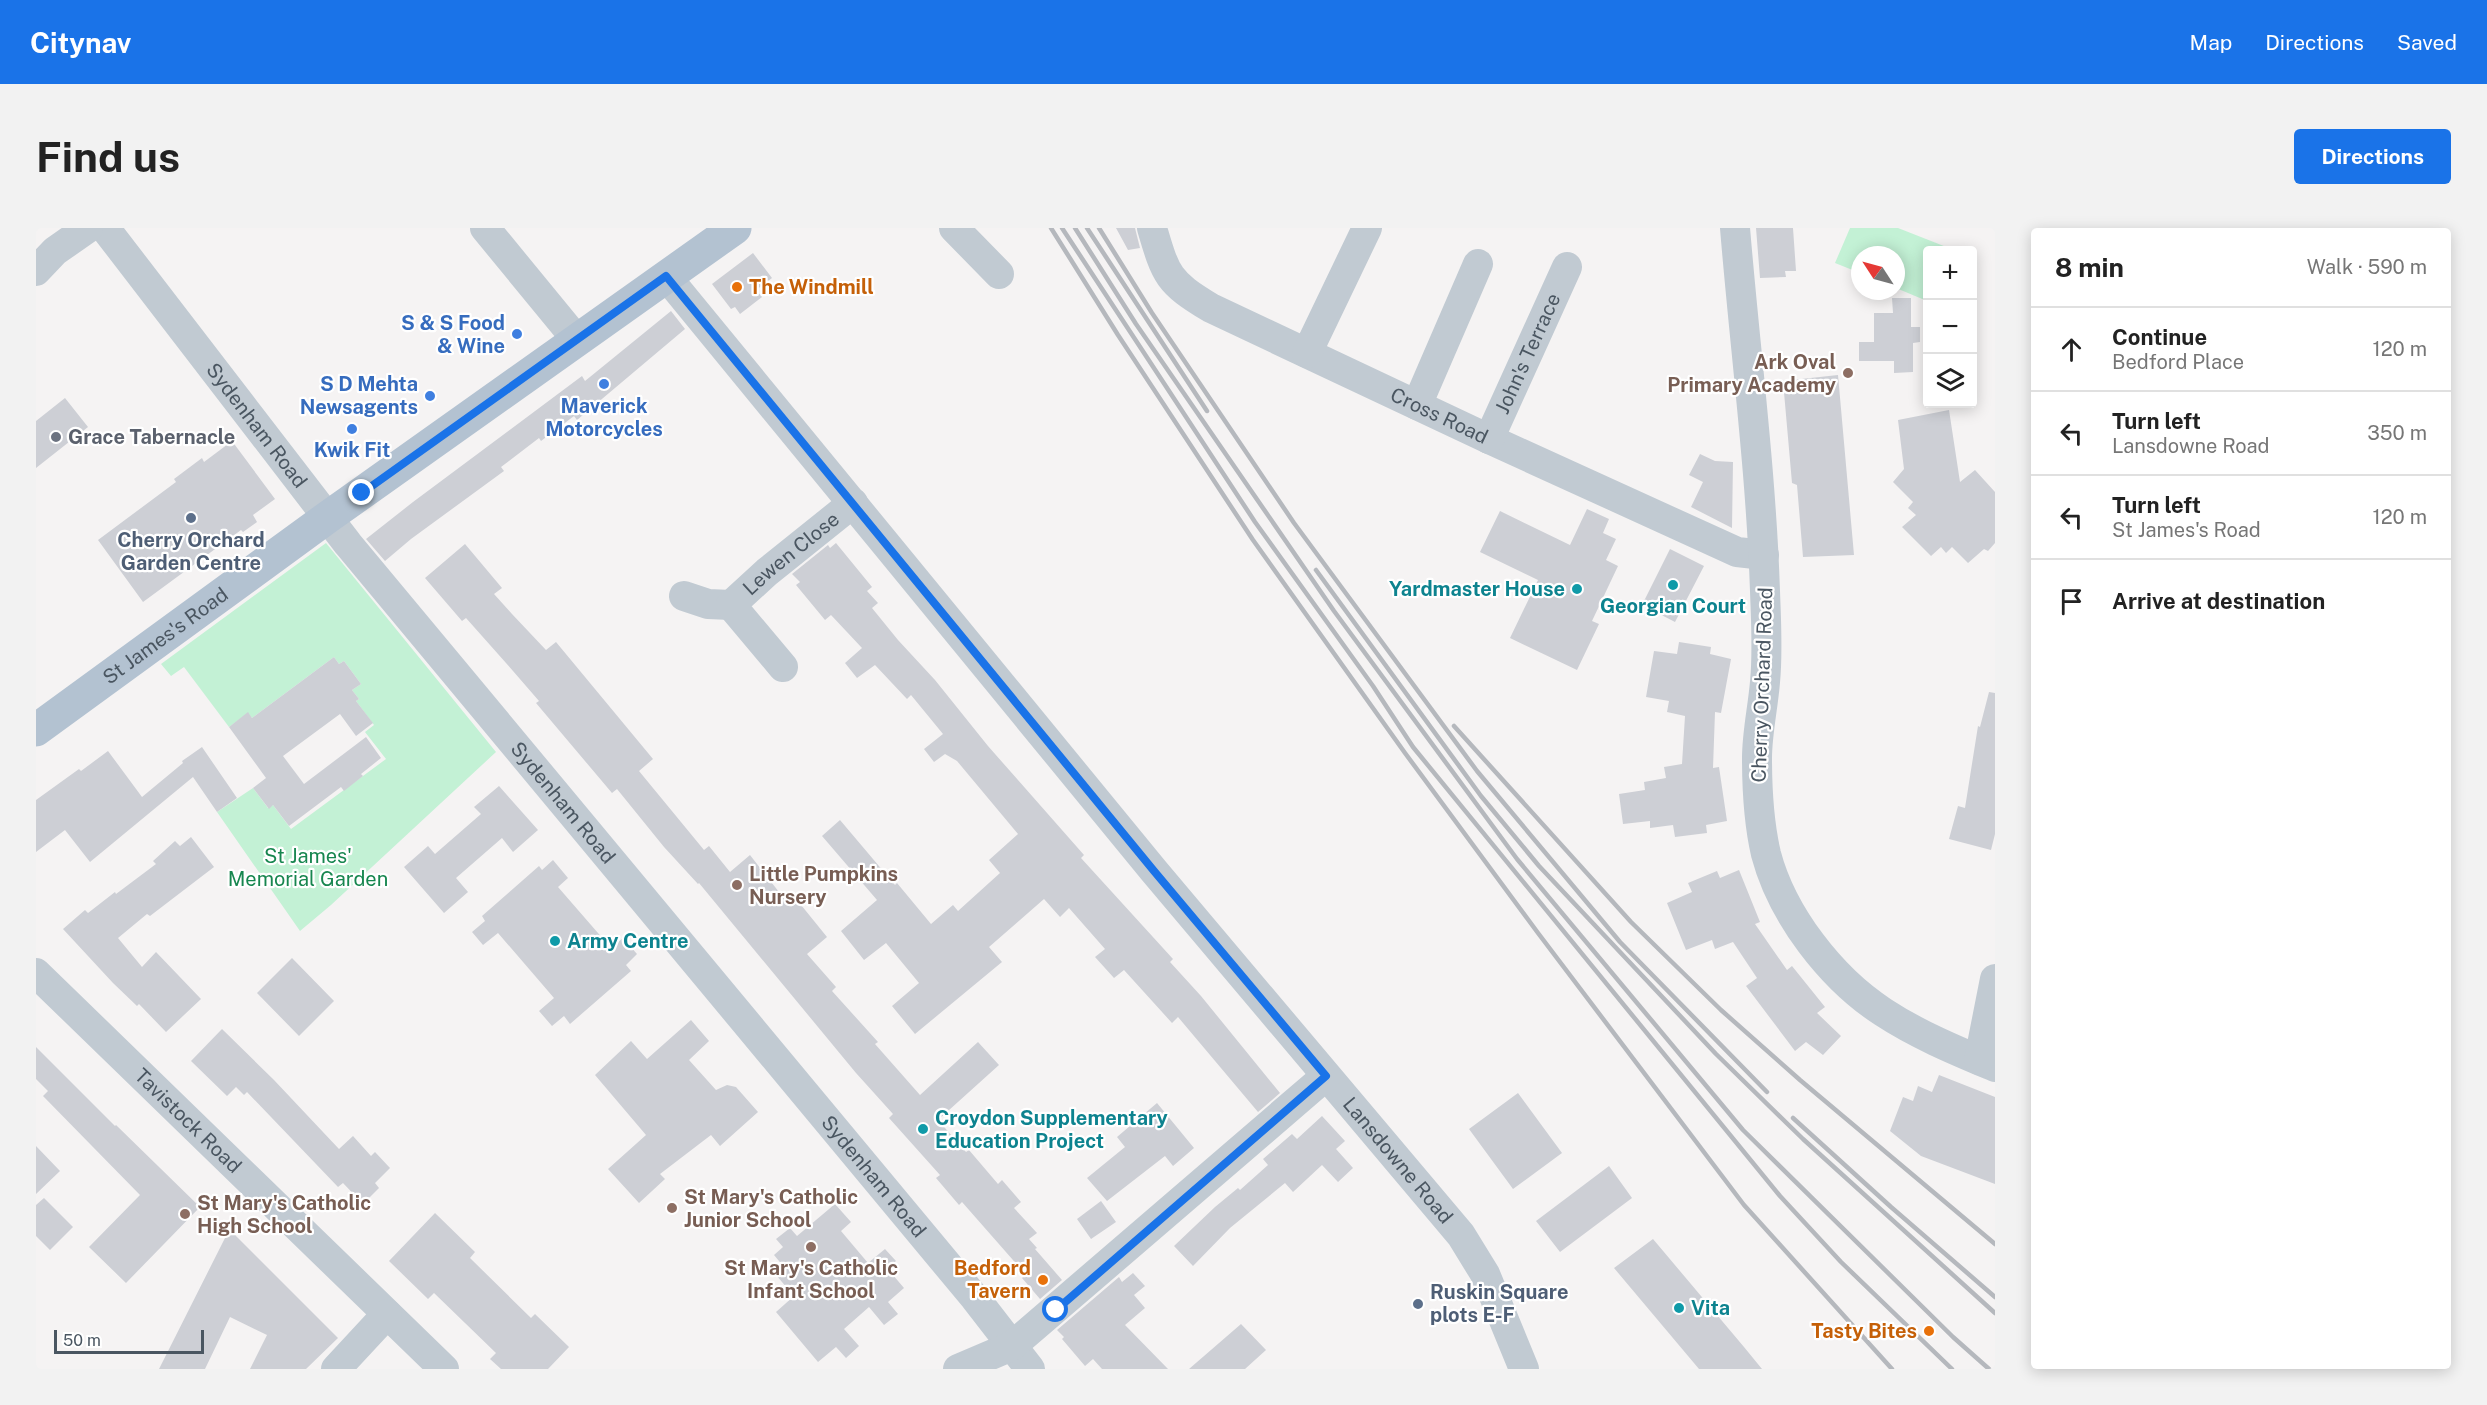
<!DOCTYPE html>
<meta charset="utf-8">
<style>
:root{--surface:#fff;--page:#f2f2f2;--text:#222;--muted:#767676;--line:#e0e0e0;--accent:#1a73e8}
body{margin:0;font-family:"Public Sans",sans-serif;background:var(--page);color:var(--text)}
.controls{position:absolute;right:18px;top:18px;display:grid;overflow:hidden;border-radius:6px;box-shadow:0 3px 15px #0003}
.controls button{width:54px;height:54px;display:grid;place-items:center;padding:0;border:0;border-bottom:2px solid var(--line);background:var(--surface);color:var(--text);font:30px sans-serif}
.compass{position:absolute;left:1815px;top:18px;width:54px;height:54px;border-radius:50%;background:var(--surface);box-shadow:0 3px 15px #0003;rotate:306deg}
.scale{position:absolute;left:18px;bottom:15px;width:150px;box-sizing:border-box;padding-left:6px;border:3px solid #4a5661;border-top:0;font-size:16px;line-height:21px;white-space:nowrap;color:#4a5661;-webkit-text-stroke:4px #fff;paint-order:stroke}
.stop{position:absolute;width:18px;height:18px;margin:-14px;border:4px solid #1a73e8;border-radius:50%;background:#fff}
.stop.end{background:#1a73e8;border-color:#fff;box-shadow:0 2px 6px #0008}
.list{margin:0;padding:0;list-style:none}
h2{display:flex;justify-content:space-between;align-items:center;height:78px;margin:0;padding:0 24px;font-size:26px}
h2 small{font-size:20px;font-weight:400;color:var(--muted)}
.list li{display:grid;grid-template-columns:39px 1fr auto;gap:18px;align-items:center;box-sizing:border-box;height:84px;padding:0 24px;border-top:2px solid var(--line)}
.list b{display:block;font-size:22px;white-space:nowrap}
.list p{margin:0;font-size:20px;white-space:nowrap;color:var(--muted)}
.list em{font-size:20px;font-style:normal;color:var(--muted)}
.icon{flex:none;width:33px;height:33px;fill:none;stroke:currentColor;stroke-width:2;stroke-linecap:round;stroke-linejoin:round}
.map{position:relative;flex:none;width:1959px;height:1141px;overflow:hidden;border-radius:6px}
header{display:flex;align-items:center;gap:36px;box-sizing:border-box;height:84px;padding:0 30px;background:var(--accent);color:#fff}
header strong{font-size:28px}
nav{display:flex;gap:33px;margin-inline-start:auto;font-size:21px}
.intro{display:flex;align-items:center;justify-content:space-between;box-sizing:border-box;height:144px;padding:0 36px}
h1{margin:0;font-size:42px}
.button{padding:15px 27px;border-radius:6px;background:var(--accent);color:#fff;font-size:21px;font-weight:700}
main{display:flex;gap:36px;padding:0 36px}
aside{flex:1;background:var(--surface);border-radius:6px;box-shadow:0 3px 15px #0003}
.map>svg:first-child{display:block}
.green{fill:#c3f1d5}
.building{fill:#cdcfd5}
.lines{fill:none;stroke-linecap:round;stroke-linejoin:round}
.minor{stroke:#c1cad2;stroke-width:30}
.major{stroke:#b3c2d1;stroke-width:33}
.rail{stroke:#b5b8bd;stroke-width:4.5}
.route{stroke:#1a73e8;stroke-width:8}
.food-dot{fill:#e8710a;stroke:#fff;stroke-width:2}
.shop-dot{fill:#3f7fe0;stroke:#fff;stroke-width:2}
.education-dot{fill:#8d6e63;stroke:#fff;stroke-width:2}
.worship-dot{fill:#6b7280;stroke:#fff;stroke-width:2}
.service-dot{fill:#5c6f8a;stroke:#fff;stroke-width:2}
.culture-dot{fill:#0f9aa8;stroke:#fff;stroke-width:2}
.labels{text-anchor:middle;stroke-width:4.5;stroke-linejoin:round;paint-order:stroke}
.food-label{font-size:20px;font-weight:bold;fill:#c56008;stroke:#fff;text-anchor:end}
.shop-label{font-size:20px;font-weight:bold;fill:#366cbe;stroke:#fff;text-anchor:end}
.street-label{font-size:20px;fill:#4a5661;stroke:#fff}
.education-label{font-size:20px;font-weight:bold;fill:#785e54;stroke:#fff;text-anchor:start}
.worship-label{font-size:20px;font-weight:bold;fill:#5b616d;stroke:#fff;text-anchor:start}
.service-label{font-size:20px;font-weight:bold;fill:#4e5e75;stroke:#fff}
.culture-label{font-size:20px;font-weight:bold;fill:#0d838f;stroke:#fff;text-anchor:start}
.park-label{font-size:20px;fill:#17864f;stroke:#fff}
</style>
<header>
<strong>Citynav</strong>
<nav><a>Map</a><a>Directions</a><a>Saved</a></nav>
</header>
<div class="intro"><h1>Find us</h1><a class="button">Directions</a></div>
<main>
<div class="map">
<svg width="1959" height="1141" viewBox="0 0 1959 1141">
<rect width="100%" height="100%" fill="#f5f3f3"/>
<!-- green -->
<path class="green" d="M1814,0H1862L1918,22H1892L1891,73L1860,60V27H1824V45L1799,35Z
M290,315L460,524L295,677L264,703L181,584L217,560L232,580L237,577L255,601L350,531L329,504L338,497L320,473L323,471L316,462L325,456L308,433L303,436L298,429L216,490L212,485L193,499L148,439L135,448L125,436Z"/>
<!-- building -->
<path class="building" d="M1080,0H1099L1104,20L1092,22Z
M1720,0H1757L1760,43H1749L1750,49L1724,50Z
M717,25L736,50L720,62L726,69L704,86L699,79L695,81L676,56Z
M1856,70H1875V99H1884V114L1877,115V144L1858,145V133H1823V114H1838V85H1857Z
M635,83L649,101L541,192L538,188L505,213L503,210L465,239L468,243L375,311L349,333L330,311L377,274L546,148L549,153Z
M1802,147L1818,327L1767,329L1761,257L1756,255L1747,153Z
M29,170L52,199L0,240V193Z
M1913,182L1924,254L1939,242L1959,264V315L1952,323L1948,321L1932,335L1916,319L1910,325L1905,319L1895,328L1866,299L1880,287L1872,280L1877,274L1857,254L1868,241L1862,192Z
M196,213L239,271L217,287L221,294L207,304L205,302L107,374L62,312L140,254L138,251L166,230L168,234Z
M1664,226L1679,233L1697,234L1696,300L1655,279L1667,254L1653,247Z
M1551,281L1573,291L1567,305L1580,311L1570,332L1582,338L1556,393L1563,396L1541,442L1474,410L1502,352L1444,324L1464,283L1534,317Z
M800,315L836,359L831,363L842,375L836,380L862,412L899,452L952,518L1048,627L1045,630L1137,731L1134,734L1165,768L1244,865L1222,884L1142,789L1136,795L1088,742L1078,750L1059,729L1069,721L1033,680L1024,689L1008,671L953,719L966,734L879,806L856,778L883,755L850,715L828,732L805,703L841,672L786,608L804,592L859,657L861,655L895,696L917,677L922,683L964,645L953,632L982,606L921,533L909,526L898,534L888,521L907,506L875,467L871,471L839,437L821,450L809,435L826,420L795,387L789,392L760,357L764,354L756,346L792,317L794,320Z
M429,316L466,360L458,366L476,386L510,422L520,414L617,531L603,543L668,622L673,618L694,644L714,627L750,673L757,667L791,709L771,726L800,759L796,763L842,814L839,816L884,867L942,814L963,837L902,892L930,924L933,922L962,956L966,952L985,974L978,980L1001,1005L993,1011L1001,1020L999,1021L1026,1052L1004,1071L986,1050L990,1047L926,974L923,977L900,950L904,947L853,890L857,886L820,845L663,655L662,656L628,619L581,561L576,565L500,475L503,473L477,443L430,390L426,393L389,350Z
M1634,321L1668,338L1639,394L1606,377Z
M1643,414L1675,419L1674,426L1695,431L1685,485L1679,484L1677,540L1683,539L1691,593L1670,597L1671,605L1639,609L1637,597L1614,600V593L1587,596L1583,566L1609,562L1608,554L1630,550L1628,539L1646,536L1649,488L1631,484L1633,473L1610,469L1618,423L1641,426Z
M298,429L303,436L308,433L325,456L316,462L323,471L320,473L337,495L320,508L304,486L247,528L268,556L330,509L345,530L325,546L327,548L308,563L305,559L253,598L237,577L233,581L217,560L230,550L193,499L212,484L216,490Z
M1953,464L1959,465V606L1955,622L1913,611L1922,578L1929,580L1942,498L1944,499Z
M166,519L201,570L181,584L157,549L54,634L29,602L0,624V572L43,541L45,543L72,523L106,569L147,535L146,533Z
M463,558L502,602L477,624L466,610L420,650L432,664L408,685L368,639L392,618L399,626L445,586L438,579Z
M155,609L178,639L114,688L111,686L82,710L106,739L120,724L165,771L130,804L103,776L101,778L77,755L27,701L49,682L52,685L79,664L80,666L120,636L117,633L139,613L144,618Z
M517,632L532,650L522,659L575,720L587,710L601,726L590,737L595,743L534,796L528,788L516,798L503,783L518,770L462,705L447,717L436,704L449,693L446,688L503,638L506,642Z
M1703,642L1724,694L1719,696L1751,742L1756,738L1789,779L1781,785L1805,808L1787,827L1770,814L1759,823L1710,758L1721,750L1697,714L1679,721L1676,712L1650,722L1631,675L1656,664L1652,655L1681,643L1684,650Z
M256,730L298,773L263,808L221,765Z
M655,792L673,813L653,832L680,862L691,857L700,859L722,884L684,918L675,907L624,946L629,951L603,975L572,941L610,907L559,847L595,813L611,831Z
M186,801L238,852L303,921L317,908L335,928L339,924L354,940L339,955L343,960L327,976L307,955L302,959L211,864L208,867L200,859L191,868L155,833Z
M0,819L79,898L80,897L164,979L90,1055L53,1019L104,967L7,868L12,863L0,851Z
M1903,847L1959,869V956L1885,928L1854,903L1867,869L1877,873L1882,858L1896,864Z
M1482,865L1526,925L1477,961L1433,901Z
M1121,875L1158,920L1137,938L1129,928L1071,973L1051,950L1089,919L1081,909Z
M1286,888L1309,913L1300,921L1317,940L1302,954L1286,937L1257,964L1249,955L1194,1000L1157,1038L1138,1018L1179,979L1202,960L1204,962L1232,937L1227,931L1256,906L1261,911Z
M0,918L24,943L0,966Z
M1573,938L1596,970L1524,1024L1500,993Z
M8,970L37,999L14,1022L0,1008V977Z
M1065,973L1080,994L1055,1011L1041,991Z
M799,976L815,994L805,1003L832,1035L849,1021L860,1033L851,1040L868,1060L852,1074L862,1086L848,1097L833,1079L808,1101L823,1118L810,1130L800,1119L782,1134L740,1084L758,1068L740,1047L748,1039L738,1027L747,1019L740,1011L754,1000L761,1008Z
M399,985L439,1024L434,1030L495,1090L499,1086L533,1119L512,1141H465L454,1131L460,1125L398,1065L392,1071L353,1033Z
M196,1004L302,1110L270,1141H214L231,1107L194,1089L169,1141H123L189,1010Z
M1617,1011L1708,1119L1726,1141H1663L1578,1040Z
M1097,1045L1109,1058L1098,1067L1109,1080L1089,1097L1132,1141H1066L1057,1131L1049,1138L1026,1111L1028,1109L1021,1102L1083,1049L1086,1054Z
M1205,1096L1230,1122L1209,1141H1153Z"/>
<g class="lines">
<!-- minor -->
<g class="minor">
<path id="s1" d="M69,0L312,316L939,1070L994,1141"/>
<path d="M449,0L541,112"/>
<path d="M918,0L963,46"/>
<path id="s2" d="M1116,0C1130,48 1132,54 1175,80L1453,211L1701,324L1728,327"/>
<path d="M1699,0C1709,121 1725,242 1729,363C1730,393 1732,424 1729,454C1727,479 1721,505 1721,530C1721,561 1723,596 1730,626C1746,687 1795,750 1847,784C1882,807 1921,823 1959,839"/>
<path d="M0,43L19,23L52,0"/>
<path id="s3" d="M630,48L1118,643L1425,1007L1449,1046L1488,1141"/>
<path d="M1271,125L1331,0"/>
<path d="M1381,177L1442,36"/>
<path id="s4" d="M1453,211L1531,39"/>
<path d="M648,368L672,376L695,377"/>
<path id="s5" d="M747,439L695,377L731,344L817,275"/>
<path id="s6" d="M0,745L408,1141"/>
<path d="M1943,832L1959,751"/>
<path d="M300,1141L351,1086"/>
<path d="M922,1141L976,1118L1290,848"/>
</g>
<!-- major -->
<path class="major" id="s7" d="M0,502L292,289L699,0"/>
<!-- rail -->
<path class="rail" d="M1015,0L1082,107L1217,312L1369,525L1502,705L1708,977L1856,1141
M1026,0L1219,294L1337,458L1377,519L1744,968L1805,1034L1916,1141
M1039,0L1100,96L1298,383L1481,631L1707,902L1917,1109L1953,1141
M1051,0L1171,183
M1063,0L1116,85L1258,295L1441,543L1584,714L1731,864
M1280,342L1445,568L1503,638L1680,826L1767,911L1959,1085
M1418,498L1595,694L1685,782L1764,852L1959,1016
M1757,890L1855,979L1959,1069"/>
</g>
<g class="lines">
<!-- route -->
<path class="route" d="M326,265L630,48L1118,643L1290,848L1020,1082"/>
</g>
<!-- markers -->
<g class="food-dot">
<circle cx="701" cy="59" r="6"/>
<circle cx="1007" cy="1052" r="6"/>
<circle cx="1893" cy="1103" r="6"/>
</g>
<g class="shop-dot">
<circle cx="481" cy="106" r="6"/>
<circle cx="568" cy="156" r="6"/>
<circle cx="394" cy="168" r="6"/>
<circle cx="316" cy="201" r="6"/>
</g>
<g class="education-dot">
<circle cx="1812" cy="145" r="6"/>
<circle cx="701" cy="657" r="6"/>
<circle cx="636" cy="980" r="6"/>
<circle cx="149" cy="986" r="6"/>
<circle cx="775" cy="1019" r="6"/>
</g>
<circle class="worship-dot" cx="20" cy="209" r="6"/>
<g class="service-dot">
<circle cx="155" cy="290" r="6"/>
<circle cx="1382" cy="1076" r="6"/>
</g>
<g class="culture-dot">
<circle cx="1637" cy="357" r="6"/>
<circle cx="1541" cy="361" r="6"/>
<circle cx="519" cy="713" r="6"/>
<circle cx="887" cy="901" r="6"/>
<circle cx="1643" cy="1080" r="6"/>
</g>
<g class="labels">
<!-- food labels -->
<g class="food-label">
<text x="713" y="66" text-anchor="start">The Windmill</text>
<text x="995" y="1047">Bedford<tspan x="995" dy="23">Tavern</tspan></text>
<text x="1881" y="1110">Tasty Bites</text>
</g>
<!-- shop labels -->
<g class="shop-label">
<text x="469" y="102">S &amp; S Food<tspan x="469" dy="23">&amp; Wine</tspan></text>
<text x="382" y="163">S D Mehta<tspan x="382" dy="23">Newsagents</tspan></text>
<text x="568" y="185" text-anchor="middle">Maverick<tspan x="568" dy="23">Motorcycles</tspan></text>
<text x="316" y="229" text-anchor="middle">Kwik Fit</text>
</g>
<!-- street labels -->
<g class="street-label">
<text dy="7" stroke="none"><textPath href="#s4" startOffset="94">John's Terrace</textPath></text>
<text dy="7" stroke="none"><textPath href="#s2" startOffset="356">Cross Road</textPath></text>
<text dy="7" stroke="none"><textPath href="#s1" startOffset="249">Sydenham Road</textPath></text>
<text dy="7" stroke="none"><textPath href="#s5" startOffset="160">Lewen Close</textPath></text>
<text dy="7" stroke="none"><textPath href="#s7" startOffset="160">St James's Road</textPath></text>
<text transform="translate(1726 457) rotate(-88)" y="7">Cherry Orchard Road</text>
<text dy="7" stroke="none"><textPath href="#s1" startOffset="735">Sydenham Road</textPath></text>
<text dy="7" stroke="none"><textPath href="#s6" startOffset="212">Tavistock Road</textPath></text>
<text dy="7" stroke="none"><textPath href="#s3" startOffset="1148">Lansdowne Road</textPath></text>
<text dy="7" stroke="none"><textPath href="#s1" startOffset="1221">Sydenham Road</textPath></text>
</g>
<!-- education labels -->
<g class="education-label">
<text x="1800" y="141" text-anchor="end">Ark Oval<tspan x="1800" dy="23">Primary Academy</tspan></text>
<text x="713" y="653">Little Pumpkins<tspan x="713" dy="23">Nursery</tspan></text>
<text x="648" y="976">St Mary's Catholic<tspan x="648" dy="23">Junior School</tspan></text>
<text x="161" y="982">St Mary's Catholic<tspan x="161" dy="23">High School</tspan></text>
<text x="775" y="1047" text-anchor="middle">St Mary's Catholic<tspan x="775" dy="23">Infant School</tspan></text>
</g>
<!-- worship labels -->
<g class="worship-label">
<text x="32" y="216">Grace Tabernacle</text>
</g>
<!-- service labels -->
<g class="service-label">
<text x="155" y="319">Cherry Orchard<tspan x="155" dy="23">Garden Centre</tspan></text>
<text x="1394" y="1071" text-anchor="start">Ruskin Square<tspan x="1394" dy="23">plots E-F</tspan></text>
</g>
<!-- culture labels -->
<g class="culture-label">
<text x="1529" y="368" text-anchor="end">Yardmaster House</text>
<text x="1637" y="385" text-anchor="middle">Georgian Court</text>
<text x="531" y="720">Army Centre</text>
<text x="899" y="897">Croydon Supplementary<tspan x="899" dy="23">Education Project</tspan></text>
<text x="1655" y="1087">Vita</text>
</g>
<!-- park labels -->
<g class="park-label">
<text x="272" y="635">St James'<tspan x="272" dy="23">Memorial Garden</tspan></text>
</g>
</g>
</svg>
<div class="controls">
<button>+</button>
<button>−</button>
<button><svg class="icon" aria-label="layers" viewBox="0 0 24 24"><path d="M12 4l9 5-9 5-9-5zM3 14l9 5 9-5"/></svg></button>
</div>
<svg class="compass" viewBox="-18 -18 36 36"><path d="M0-13l5 13h-10z" fill="#e53935"/><path d="M0 13l5-13h-10z" fill="#767676"/></svg>
<div class="scale">50 m</div>
<div class="stop" style="left:1020px;top:1082px"></div>
<div class="stop end" style="left:326px;top:265px"></div>
</div>
<aside>
<h2>8 min<small>Walk · 590 m</small></h2>
<ul class="list">
<li><svg class="icon" aria-label="ahead" viewBox="0 0 24 24"><path d="M12 20V5M6 11l6-6 6 6"/></svg><div><b>Continue</b><p>Bedford Place</p></div><em>120 m</em></li>
<li><svg class="icon" aria-label="left" viewBox="0 0 24 24"><path d="M17 20v-9H6M10 6l-5 5 5 5"/></svg><div><b>Turn left</b><p>Lansdowne Road</p></div><em>350 m</em></li>
<li><svg class="icon" aria-label="left" viewBox="0 0 24 24"><path d="M17 20v-9H6M10 6l-5 5 5 5"/></svg><div><b>Turn left</b><p>St James's Road</p></div><em>120 m</em></li>
<li><svg class="icon" aria-label="arrive" viewBox="0 0 24 24"><path d="M6 21V4h12l-3 4 3 4H6"/></svg><div><b>Arrive at destination</b></div></li>
</ul>
</aside>
</main>
